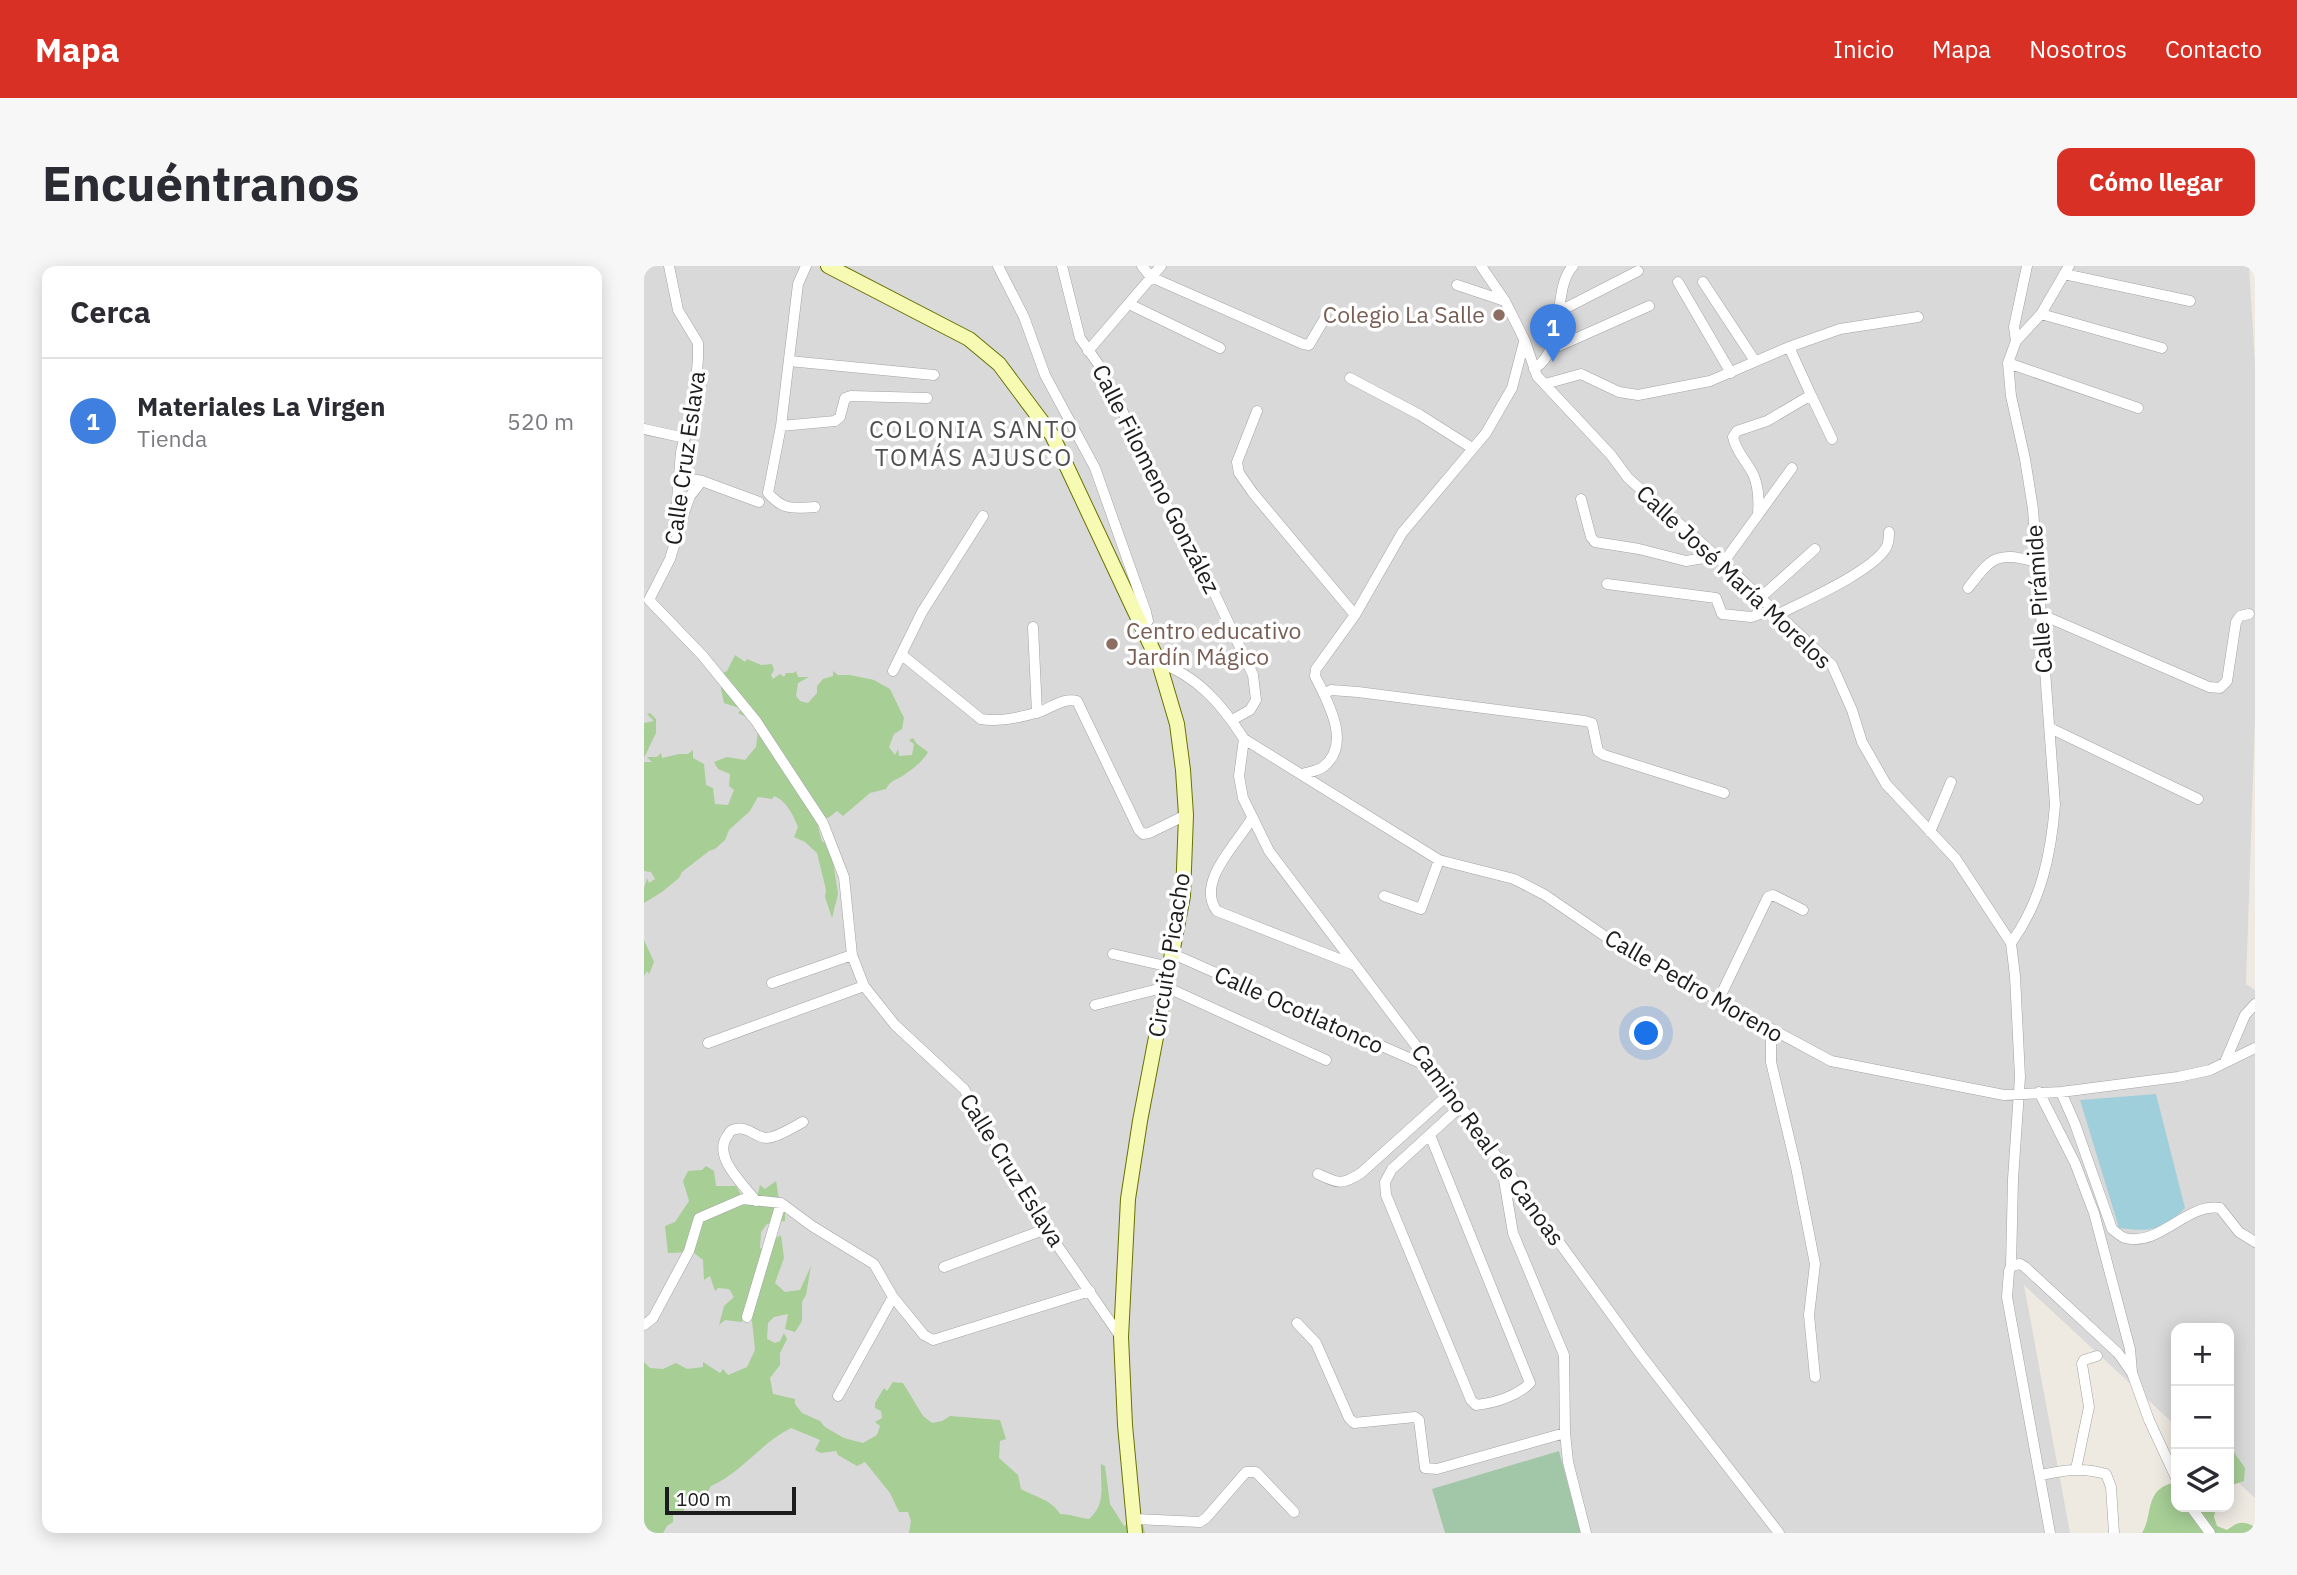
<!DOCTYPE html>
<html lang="es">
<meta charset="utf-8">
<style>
:root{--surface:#fff;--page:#f7f7f7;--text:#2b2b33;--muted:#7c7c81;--line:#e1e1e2;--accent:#d93025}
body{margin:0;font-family:"IBM Plex Sans",sans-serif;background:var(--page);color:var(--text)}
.controls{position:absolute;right:21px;bottom:21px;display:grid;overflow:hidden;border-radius:14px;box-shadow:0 4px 18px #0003}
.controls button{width:63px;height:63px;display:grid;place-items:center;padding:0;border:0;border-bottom:2px solid var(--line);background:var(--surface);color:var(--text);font:35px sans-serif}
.scale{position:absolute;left:21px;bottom:18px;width:131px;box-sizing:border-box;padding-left:7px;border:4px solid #1c1c1c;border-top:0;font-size:19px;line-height:24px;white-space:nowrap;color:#1c1c1c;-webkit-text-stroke:5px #fff;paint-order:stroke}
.you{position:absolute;left:1003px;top:768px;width:24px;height:24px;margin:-18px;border:5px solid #fff;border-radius:50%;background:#1a73e8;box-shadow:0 0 0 10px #1a73e833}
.badge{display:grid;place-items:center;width:46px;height:46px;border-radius:50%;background:var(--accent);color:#fff;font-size:23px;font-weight:700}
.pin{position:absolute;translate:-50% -58px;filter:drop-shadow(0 2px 4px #0008)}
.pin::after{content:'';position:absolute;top:37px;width:24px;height:21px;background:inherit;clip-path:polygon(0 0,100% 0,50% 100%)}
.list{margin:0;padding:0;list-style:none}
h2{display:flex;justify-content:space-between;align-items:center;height:91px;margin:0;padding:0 28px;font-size:30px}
h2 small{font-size:23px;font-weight:400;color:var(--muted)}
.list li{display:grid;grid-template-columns:46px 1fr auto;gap:21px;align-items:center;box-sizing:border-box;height:126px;padding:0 28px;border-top:2px solid var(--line)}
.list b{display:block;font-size:26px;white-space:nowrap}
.list p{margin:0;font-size:23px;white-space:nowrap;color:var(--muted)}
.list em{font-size:23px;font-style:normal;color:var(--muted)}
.icon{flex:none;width:38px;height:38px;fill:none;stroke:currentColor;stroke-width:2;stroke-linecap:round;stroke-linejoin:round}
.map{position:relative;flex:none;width:1611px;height:1267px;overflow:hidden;border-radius:14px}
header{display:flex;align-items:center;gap:42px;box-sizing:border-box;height:98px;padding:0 35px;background:var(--accent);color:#fff}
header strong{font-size:33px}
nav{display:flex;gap:38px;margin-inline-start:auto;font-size:24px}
.intro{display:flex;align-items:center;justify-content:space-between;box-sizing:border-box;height:168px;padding:0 42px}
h1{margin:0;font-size:49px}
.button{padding:18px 32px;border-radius:14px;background:var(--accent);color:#fff;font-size:24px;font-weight:700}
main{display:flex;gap:42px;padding:0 42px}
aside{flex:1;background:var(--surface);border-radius:14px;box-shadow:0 4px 18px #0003}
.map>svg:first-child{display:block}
.residential{fill:#dad9d9}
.forest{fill:#a6ce95}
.cemetery{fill:#a2c7a8}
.water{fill:#a0cfdc}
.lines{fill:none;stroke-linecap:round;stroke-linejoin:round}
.street-casing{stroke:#a3a3a3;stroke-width:11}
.secondary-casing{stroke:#667203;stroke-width:16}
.street{stroke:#fff;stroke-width:10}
.secondary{stroke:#f6fab3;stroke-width:14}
.education-dot{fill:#8d6e63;stroke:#fff;stroke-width:2.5}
.labels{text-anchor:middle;stroke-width:7;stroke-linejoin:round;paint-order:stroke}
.education-label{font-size:23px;fill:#785e54;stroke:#fff;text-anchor:end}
.street-label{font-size:23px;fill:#1c1c1c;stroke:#fff}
.neighbourhood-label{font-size:24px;letter-spacing:2px;fill:#4f4f4f;stroke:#fff}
</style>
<header>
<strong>Mapa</strong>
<nav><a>Inicio</a><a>Mapa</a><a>Nosotros</a><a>Contacto</a></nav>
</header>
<div class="intro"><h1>Encuéntranos</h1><a class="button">Cómo llegar</a></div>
<main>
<aside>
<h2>Cerca<small></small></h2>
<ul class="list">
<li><span class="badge" style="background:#3f7fe0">1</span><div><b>Materiales La Virgen</b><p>Tienda</p></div><em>520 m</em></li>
</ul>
</aside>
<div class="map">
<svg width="1611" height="1267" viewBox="0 0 1611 1267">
<rect width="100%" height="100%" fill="#eee9e1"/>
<!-- residential -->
<path class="residential" d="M0,0H1605L1611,97V453L1602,718L1611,724V1232L1585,1208V1062H1532V1160L1380,1019L1426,1267H0Z"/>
<!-- forest -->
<path class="forest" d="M91,389L101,396L103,393L117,399L128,398L130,404L127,409L129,413L136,408L140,411L142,407H149L152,405L154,411H165L154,417L152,430L156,435L164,437L173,427V420L179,413L189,410V405L194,409H206L230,414L246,423L260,452L258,463L250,468L245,481L251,489L254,483L255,490L268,489L270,478L265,474L269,472L273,478L284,486C279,495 269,503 260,509C253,514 246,514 242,523L226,527L199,550L193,545L184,552H180V556L174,561L178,575L189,582L195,581L189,595L194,628L188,652L181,631L182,624L173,587L161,576L150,571L154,561C149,549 143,535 130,530L128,533L114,531L106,545L85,564L81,574L71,583L65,585L38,606L35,612L18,626L0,637V622L3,612L5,617L11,613L7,606L0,605V496H8L3,491H13L17,487L18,492L35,488H44L49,484V492L60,498L62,519L69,522L71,538L84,539L90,524L85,520L86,508L74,503L70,496L83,491L101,494L112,481L114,465L105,452L94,447L98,443L80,437L77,423L79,407L83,405Z
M6,447L12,453V467L0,492V457L10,455L3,448Z
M0,674L10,696L5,708L3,705L0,710Z
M62,900L70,905L72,920H92L99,932L113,931L116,919L121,923L132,915L135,933L141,943V955L123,958L117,966L116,982L123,985L128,975L137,969L140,992L131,1017L141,1026L156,1024L167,1000L162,1029L158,1036V1055L151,1066L141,1063L144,1048L130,1051L124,1057L123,1073L131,1077L136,1075L140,1067L143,1073L136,1087V1099L126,1112L129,1128L151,1133V1138L158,1147L176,1155L181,1161L200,1172L219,1177L233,1169L236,1160L231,1156L238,1152L237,1145L231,1142V1137L240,1122L243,1125L249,1116L259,1117L279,1150L288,1157L298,1155L306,1150L356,1154L362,1173L356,1175L355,1192L374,1209L377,1223C391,1231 407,1233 416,1248C427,1248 435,1252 445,1253C463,1237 456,1219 457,1198L461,1200L466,1238L480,1260L490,1254L499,1258L501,1267H265L267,1255L264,1246H255L246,1227L221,1196L213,1200L194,1189L192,1185L177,1187L171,1184L176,1174L147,1162C118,1176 97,1207 67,1220L62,1229L41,1240L39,1247L29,1249V1256L23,1260L19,1267H0V1096L6,1102L19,1103L32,1097L43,1103L59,1101V1096L76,1107L79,1103L84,1109L103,1101L111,1084L108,1055L104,1052L97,1056L81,1054L75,1059L80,1040L90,1031L85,1023L74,1022L71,1025L66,1010L60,1014L59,994L49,986L24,987L21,960L31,956L45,935L39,915L44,905L58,904Z
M1587,1182L1601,1202L1600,1215L1585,1220V1183Z
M1532,1216V1241H1572L1570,1251L1573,1260L1583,1264C1594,1256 1598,1254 1611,1261V1267H1498C1510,1248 1499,1223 1532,1216Z"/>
<!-- cemetery -->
<path class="cemetery" d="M915,1185L937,1267H801L788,1223Z"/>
<!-- water -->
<path class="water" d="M1512,828L1541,942C1518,965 1506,966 1475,962L1436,834Z"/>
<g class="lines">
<!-- street casing -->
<g class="street-casing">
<path id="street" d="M25,0L34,44L54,77V92L51,131L37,186L33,234L34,267L26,293L5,334L58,389L112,455L179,557L200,611L208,689L220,720L251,759L320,823L402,963L476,1070
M162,0L154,18L137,160L124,227C140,245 148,242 171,241
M354,0L380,51L401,109L451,202L502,346L504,355L497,360
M418,0L436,72L457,102L473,131L504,208L552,288L609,409L612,434L606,444L588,454
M498,0L507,11L659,78L665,79L681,52
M837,0L861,35L881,75L893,110L967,189L984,212L1072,290L1188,399L1208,444L1218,476L1242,518L1312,593L1367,677L1371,710L1376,811L1369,913L1367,1000L1365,1005L1363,1031L1406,1267
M1420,8L1546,35
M1034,16L1087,107
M1059,16L1111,95
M813,19L861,35
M485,38L576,82
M916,45L994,5
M1397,48L1518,82
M1372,75L1370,61L1383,0
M906,84L1005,40
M444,85L517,0
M145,95L290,109
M1364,97L1494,142
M890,103C924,82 907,23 929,0
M706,112L776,149L828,182
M901,118L937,108L975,126L994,129L1066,115L1145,81L1196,63L1274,51
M1167,129L1188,173
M613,145L593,196L595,207L609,227L711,349
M137,160L191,155L196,151L201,132L207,130L283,132
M0,163L41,172
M35,211L58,215L115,236
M937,233L947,271L951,276L995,283L1042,295L1072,290
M1114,248C1115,234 1115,221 1109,208C1102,194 1092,186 1089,171L1093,165L1123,155L1167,129L1145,81
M36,258L46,230L58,215
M1079,297L1148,202
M963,318L1072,332L1078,348L1107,351L1128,344
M1324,322C1348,291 1352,285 1392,296
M1116,332L1171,283
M1396,348L1565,421L1576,422L1583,415L1592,356L1596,350L1605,348
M1133,349C1160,335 1226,307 1242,282C1245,277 1245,272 1245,266
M389,361L393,447
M258,389L337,453C354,456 378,451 395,446C407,442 420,431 433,435L495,564L499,568L505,567L542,549
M515,397C553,409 579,440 600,473L795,594L870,613L901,629L981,684L1187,795L1360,829L1417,826L1534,811L1566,804L1611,782
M249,405L278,346L339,250
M680,428L687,424L714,426L941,455L948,457L954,485L960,489L1080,527
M1406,462L1554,533
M600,473L595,510L599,532L625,585L782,793L997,1089L1135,1267
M658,508C664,506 674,505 679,501C709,478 683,435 671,410L672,403L711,349L758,267L842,167L868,122L880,76
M608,552C594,577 551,616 573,645L708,698
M1286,566L1307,516
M740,630L777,643L795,594
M1367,677C1397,636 1407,589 1411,539L1389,243L1381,193L1367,130L1364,97L1372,75L1397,48L1425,0
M469,688L526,701
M529,688L774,796L782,793
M128,717L208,689
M1074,735L1124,631L1129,629L1159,644
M451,739L522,721L682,794
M1127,764V796L1152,901L1171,998L1165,1049L1171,1111
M64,777L220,720
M1581,796L1601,749L1611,738
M1395,826L1431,897L1450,947L1486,1083L1488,1107
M1417,826L1431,858L1468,963C1472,966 1477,971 1481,972C1516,981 1542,937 1576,942L1595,966L1611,976
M786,869L886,1117C873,1130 851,1137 832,1139L827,1134L742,929L741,916L748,903L816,841
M857,896L869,967L920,1089L921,1167L924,1196L942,1267
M674,908C694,917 697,920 717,907L806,827
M112,935C100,919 67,890 84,869C86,865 87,864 92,863C104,860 112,872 123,872C135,871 149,861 159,856
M1367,1000L1376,998L1381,1001L1474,1087L1488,1107L1505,1154L1532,1212
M300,1001L402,963
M103,1051L137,937
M653,1057L672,1077L705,1152L710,1157L771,1151L775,1154L781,1202L793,1203L921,1167
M0,1059L9,1052L45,985L55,952L99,933L137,937L168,960L230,998L249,1031L280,1069L289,1074L446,1025
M194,1130L249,1031
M1432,1203L1445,1141L1438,1098L1440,1094L1453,1090
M1397,1209C1421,1204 1439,1201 1462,1208L1467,1221L1470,1267
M1547,1241L1566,1267
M491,1253L556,1256L562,1252L602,1206H612L650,1246"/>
</g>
<!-- secondary casing -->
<g class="secondary-casing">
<path id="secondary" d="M184,0L325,73L355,98L408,169L515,397L533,458L539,504L542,549L539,630L496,855L484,933L477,1071L481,1159L491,1267"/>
</g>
<!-- street -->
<use href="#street" class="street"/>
<!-- secondary -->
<use href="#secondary" class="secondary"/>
</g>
<!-- markers -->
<g class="education-dot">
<circle cx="855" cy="49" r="7"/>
<circle cx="468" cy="378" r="7"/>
</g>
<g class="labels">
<!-- education labels -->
<g class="education-label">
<text x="841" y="57">Colegio La Salle</text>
<text x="482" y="373" text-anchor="start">Centro educativo<tspan x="482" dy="26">Jardín Mágico</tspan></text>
</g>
<!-- street labels -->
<g class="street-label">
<text transform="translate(41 192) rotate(-82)" y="8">Calle Cruz Eslava</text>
<text transform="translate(512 213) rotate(63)" y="8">Calle Filomeno González</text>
<text transform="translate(1090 311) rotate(43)" y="8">Calle José María Morelos</text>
<text transform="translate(1395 333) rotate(-94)" y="8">Calle Pirámide</text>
<text transform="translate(525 689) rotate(-81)" y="8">Circuito Picacho</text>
<text transform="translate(1050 720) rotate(30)" y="8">Calle Pedro Moreno</text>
<text transform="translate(655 744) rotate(24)" y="8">Calle Ocotlatonco</text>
<text transform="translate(844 879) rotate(54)" y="8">Camino Real de Canoas</text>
<text transform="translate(368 904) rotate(58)" y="8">Calle Cruz Eslava</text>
</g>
<!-- neighbourhood labels -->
<g class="neighbourhood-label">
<text x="330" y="172">COLONIA SANTO<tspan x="330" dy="28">TOMÁS AJUSCO</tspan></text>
</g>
</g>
</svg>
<div class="controls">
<button>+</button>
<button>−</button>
<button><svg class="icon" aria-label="layers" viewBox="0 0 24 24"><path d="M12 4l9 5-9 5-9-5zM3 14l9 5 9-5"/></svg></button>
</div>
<div class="scale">100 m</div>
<div class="you"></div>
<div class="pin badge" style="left:909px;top:96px;background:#3f7fe0">1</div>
</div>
</main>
